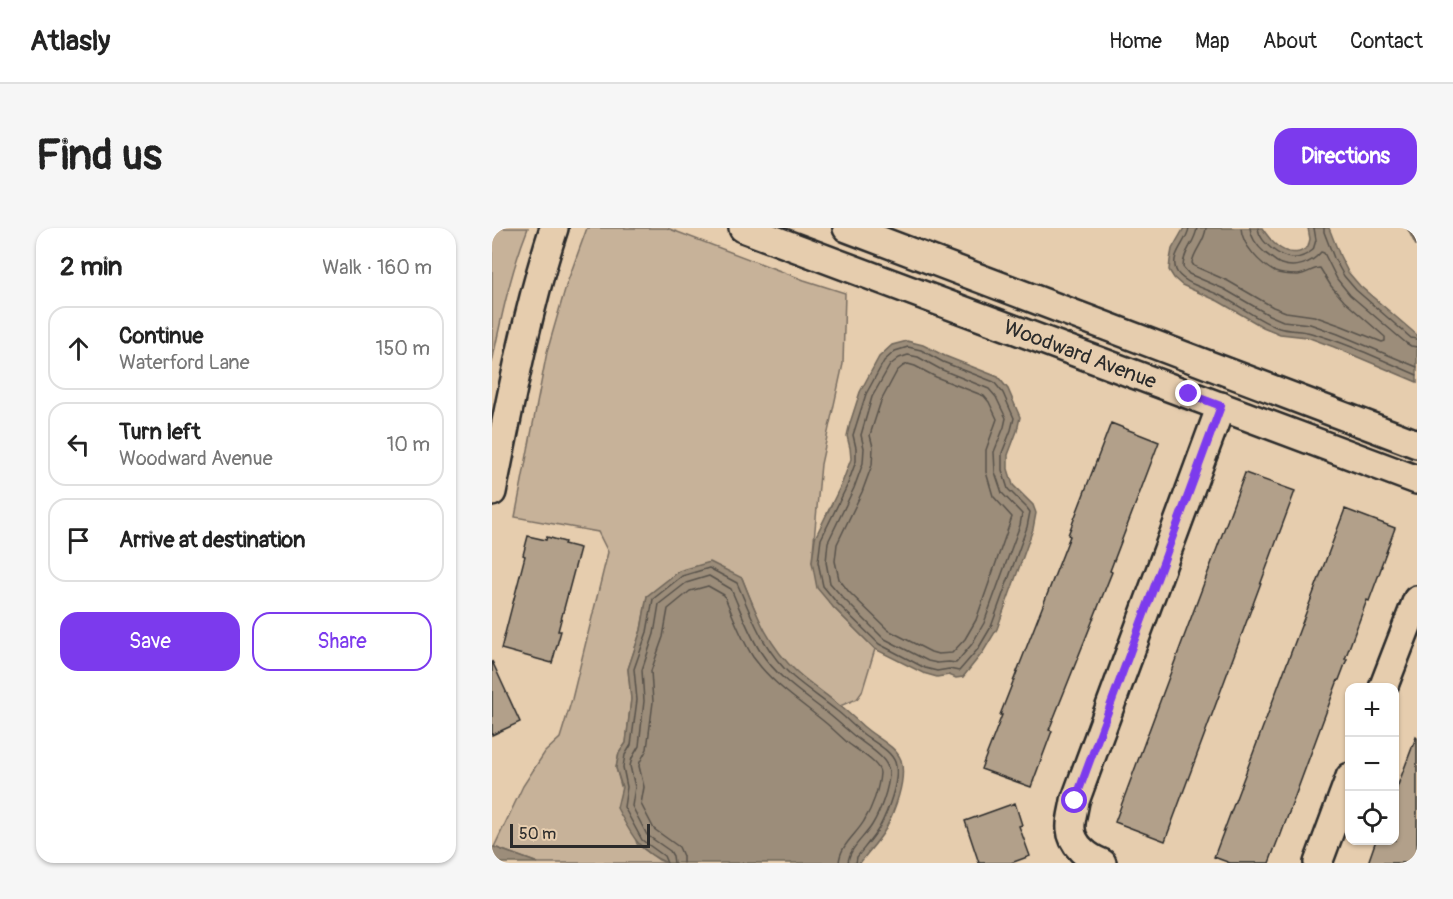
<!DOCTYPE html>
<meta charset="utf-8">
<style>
:root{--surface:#fff;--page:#f6f6f6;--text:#222;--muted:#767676;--line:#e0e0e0;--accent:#7c3aed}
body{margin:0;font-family:Pangolin,sans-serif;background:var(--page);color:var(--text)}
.controls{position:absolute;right:18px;bottom:18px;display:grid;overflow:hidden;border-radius:12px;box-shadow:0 2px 4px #0004}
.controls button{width:54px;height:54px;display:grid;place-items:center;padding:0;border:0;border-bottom:2px solid var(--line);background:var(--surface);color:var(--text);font:30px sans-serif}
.scale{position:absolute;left:18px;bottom:15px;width:140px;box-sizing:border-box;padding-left:6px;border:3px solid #2b2b2b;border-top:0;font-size:16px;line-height:21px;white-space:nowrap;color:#2b2b2b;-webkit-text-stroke:4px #e6cdae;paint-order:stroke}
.stop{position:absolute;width:18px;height:18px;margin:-14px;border:4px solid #7c3aed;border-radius:50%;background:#fff}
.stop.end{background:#7c3aed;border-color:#fff;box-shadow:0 2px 6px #0008}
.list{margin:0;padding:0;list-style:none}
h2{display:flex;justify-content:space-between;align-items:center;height:78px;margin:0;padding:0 24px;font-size:26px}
h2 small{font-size:20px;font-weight:400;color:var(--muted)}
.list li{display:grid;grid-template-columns:39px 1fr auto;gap:18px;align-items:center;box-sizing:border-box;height:84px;margin:0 12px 12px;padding:0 12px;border:2px solid var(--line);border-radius:18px}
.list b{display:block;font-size:22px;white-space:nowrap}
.list p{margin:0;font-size:20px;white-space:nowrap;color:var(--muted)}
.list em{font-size:20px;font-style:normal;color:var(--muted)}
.actions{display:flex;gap:12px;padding:18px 24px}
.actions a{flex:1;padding:14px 0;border:2px solid var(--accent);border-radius:18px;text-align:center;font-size:21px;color:var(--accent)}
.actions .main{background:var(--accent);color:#fff}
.icon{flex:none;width:33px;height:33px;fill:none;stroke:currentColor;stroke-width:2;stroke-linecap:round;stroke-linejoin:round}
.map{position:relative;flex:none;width:925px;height:635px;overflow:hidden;border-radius:18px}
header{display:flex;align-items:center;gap:36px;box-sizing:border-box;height:84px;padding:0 30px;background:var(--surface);border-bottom:2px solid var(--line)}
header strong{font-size:28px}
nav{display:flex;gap:33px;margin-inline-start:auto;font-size:21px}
.intro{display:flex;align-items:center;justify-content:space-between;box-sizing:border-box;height:144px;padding:0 36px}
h1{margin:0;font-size:42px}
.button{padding:15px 27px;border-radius:18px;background:var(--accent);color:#fff;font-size:21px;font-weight:700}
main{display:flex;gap:36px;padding:0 36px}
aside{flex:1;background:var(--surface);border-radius:18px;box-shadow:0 2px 4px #0004}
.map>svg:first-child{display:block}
.green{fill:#c7b299;stroke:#796e62;stroke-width:1.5}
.water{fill:#9c8d7a;stroke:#6f665a;stroke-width:1.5}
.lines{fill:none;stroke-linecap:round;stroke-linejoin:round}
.shore{stroke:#58524b;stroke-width:1.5}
.stream{stroke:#6f665a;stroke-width:5}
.building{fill:#b2a08a;stroke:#2b2b2b;stroke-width:1.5}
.minor-casing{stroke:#2b2b2b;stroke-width:32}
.minor{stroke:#e6cdae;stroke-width:27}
.route{stroke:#7c3aed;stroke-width:8}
.labels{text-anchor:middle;stroke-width:6;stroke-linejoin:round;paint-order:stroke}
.street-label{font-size:21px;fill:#2b2b2b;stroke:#e6cdae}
</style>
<header>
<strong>Atlasly</strong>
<nav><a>Home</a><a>Map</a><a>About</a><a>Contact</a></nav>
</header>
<div class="intro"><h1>Find us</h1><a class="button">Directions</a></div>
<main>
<aside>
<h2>2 min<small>Walk · 160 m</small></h2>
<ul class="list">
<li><svg class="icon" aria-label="ahead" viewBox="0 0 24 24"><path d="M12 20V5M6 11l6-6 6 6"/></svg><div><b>Continue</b><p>Waterford Lane</p></div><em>150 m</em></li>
<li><svg class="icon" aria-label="left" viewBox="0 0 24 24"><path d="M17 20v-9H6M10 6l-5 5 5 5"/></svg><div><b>Turn left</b><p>Woodward Avenue</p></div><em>10 m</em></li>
<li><svg class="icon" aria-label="arrive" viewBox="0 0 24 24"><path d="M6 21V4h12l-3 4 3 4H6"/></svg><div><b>Arrive at destination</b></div></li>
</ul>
<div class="actions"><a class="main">Save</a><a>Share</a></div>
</aside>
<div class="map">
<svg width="925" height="635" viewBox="0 0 925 635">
<rect width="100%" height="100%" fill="#e6cdae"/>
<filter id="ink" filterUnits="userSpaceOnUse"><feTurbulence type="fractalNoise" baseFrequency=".0167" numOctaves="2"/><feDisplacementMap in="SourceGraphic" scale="12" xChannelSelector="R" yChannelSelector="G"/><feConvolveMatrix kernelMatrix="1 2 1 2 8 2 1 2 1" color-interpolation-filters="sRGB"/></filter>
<g filter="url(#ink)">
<!-- green -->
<path class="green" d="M0,0H36C19,43 9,90 0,135Z
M95,0H175L312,52L353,65L351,136L329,236L320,334L341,379L383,421L370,464L365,471L348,478C324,460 295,441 279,415C267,395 259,372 250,350L155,368L149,402L136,441L139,471L134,515L127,525L124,540L145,616L167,632L175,635H46L2,619L31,558L53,524L68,510L80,471L116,324L106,304L23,289L55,124L74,58Z"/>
<!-- water -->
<path class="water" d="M692,0H770C778,12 790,28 807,24C810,23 813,21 816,19L818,11L816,0H837L848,28L856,44L868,58L925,107V154L842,119L815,109L788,106L771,99L726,73L690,57L682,50L677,42L678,32L680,21Z
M415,113L431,117L453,128L506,149L516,161L528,189L525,203L516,227V241L521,257L541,277L544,285L541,301L505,401L491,424L471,449L464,450L457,447L445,449L431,445L383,421L341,379L325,360L320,334L323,310L350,255L359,231L358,220L355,208L358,195L368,164L387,129L400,117Z
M218,334L250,350C264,385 276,418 305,444C318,456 334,466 348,478C356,484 364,492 372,499C383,509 404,518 409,532C415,552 402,584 393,602C386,614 376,624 368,635H175C146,623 139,606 125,580L130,559L124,540L127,525L134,515L139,471L136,441L149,402L155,368L187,343Z
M2,619L46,635H0V620Z"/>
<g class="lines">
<!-- shore -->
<path class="shore" d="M697,0C695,14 678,26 684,42C689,55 716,61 727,67C748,77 766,93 787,100C797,103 809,102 819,105C855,115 890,132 925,147
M705,0C703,15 691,23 691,39L697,46L732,61L777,87L791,93L818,96L846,106L925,139
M714,0C713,14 702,22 700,35L702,38L736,53L781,79L794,84L822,88L850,98L890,114L893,113V109L852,73L839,58L828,40C821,40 815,46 806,47C799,47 790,47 783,44C768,36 750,17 749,0
M758,0C759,10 765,18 773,25C778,28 783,34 789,36C803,41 819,36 829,24L832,25L845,51L858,67L914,115L919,118L925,119
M766,0C767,9 773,15 780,21C794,32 806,34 821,22L824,12L822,0
M832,0V4L842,30L852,48L864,62L919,110L925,111
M416,119L429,122L451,134L502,154L511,165L522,190L519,202L510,225V242L516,261L535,280L538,284L535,299L499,399L486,421L467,443L457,441L445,443L433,440L387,416L345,375L331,358L326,334L329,311L355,258L364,233V220L361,207L374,166L392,133L403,123Z
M416,127L426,129L448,141L497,161L504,169L514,190L512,199L502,224L503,244L510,265L530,286L528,297L492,395L480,416L464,435L457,434L445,435L436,433L391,410L351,370L338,355L334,334L336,314L362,260L371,235L372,220L369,207L380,169L398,137L407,130Z
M416,136L423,138L444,149L492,168L497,174L505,191L494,222V244L501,268L520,289L484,392L473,411L460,425L446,426L439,424L396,402L357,364L347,351L343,333L345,316L370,264L380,237L381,219L378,207L389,173L405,143L411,138Z
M175,635L172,628L150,612L132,579L135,559L131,539L133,527L139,517L145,472L142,441L155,404L161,371L190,348L217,340L245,355C261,391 271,422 301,449C315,461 330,471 345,483C353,489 360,497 369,504C379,513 398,521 403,534C409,551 395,585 387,600C381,610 372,620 365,629L364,635
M182,635L181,628L178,623L155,607L140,578L143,559L138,538L140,530L147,518L152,473L150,442L162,406L167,376L194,355L217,348L239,361C248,381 256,404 268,423C286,451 314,468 339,488C346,494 353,500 360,506C371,516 397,529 397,545C397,560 388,584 380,597C373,609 357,620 356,635
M191,635V628L187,619L162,601L149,576L152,559L147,538L148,534L155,521L161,474L159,443L171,409L176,381L198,363L216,358L232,367C241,388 249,410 261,429C281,457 310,475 335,496C342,502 349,509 356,515C363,521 388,535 388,545C387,561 380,580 372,593C364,607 348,617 347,635"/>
<!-- stream -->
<path class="stream" d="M917,0L925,16"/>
</g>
<!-- building -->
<path class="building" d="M619,195L667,214L618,343L620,344L557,502L560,503L539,559L489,541L510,487H508L578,308L576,307Z
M753,245L803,263L673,613L623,594Z
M853,281L903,300L889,338H890L877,373L875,372L853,431H855L847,452H846L788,609H787L777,635H738L722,629Z
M36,308L54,312L55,309L73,314L72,316L88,320L66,403H69L60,435L9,421L33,328L31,327Z
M0,433L28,494L0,507Z
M924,509L925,510V635H876L884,612H903V565Z
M523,575L530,597L527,598L538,628L519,635H487L473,593Z"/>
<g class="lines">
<!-- minor casing -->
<g class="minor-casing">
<g id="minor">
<path id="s1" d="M251,0L925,252"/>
<path d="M355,0L925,216"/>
<path d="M0,264C18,175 34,86 62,0"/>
<path d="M891,460L925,372"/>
<path d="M610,635C596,630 580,617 579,601C578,593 582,581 583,573L729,178"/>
<path d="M826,635L858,549"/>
</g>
</g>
<!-- minor -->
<use href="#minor" class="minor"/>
</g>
</g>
<g class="lines" filter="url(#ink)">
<!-- route -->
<path class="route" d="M583,573L729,178L697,166"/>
</g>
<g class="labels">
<!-- street labels -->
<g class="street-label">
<text dy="7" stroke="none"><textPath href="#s1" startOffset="360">Woodward Avenue</textPath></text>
</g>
</g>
</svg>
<div class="controls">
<button>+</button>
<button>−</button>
<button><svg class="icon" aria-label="locate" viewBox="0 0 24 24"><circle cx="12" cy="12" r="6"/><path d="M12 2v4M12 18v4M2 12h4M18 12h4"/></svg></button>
</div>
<div class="scale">50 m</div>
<div class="stop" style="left:583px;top:573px"></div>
<div class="stop end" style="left:697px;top:166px"></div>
</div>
</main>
